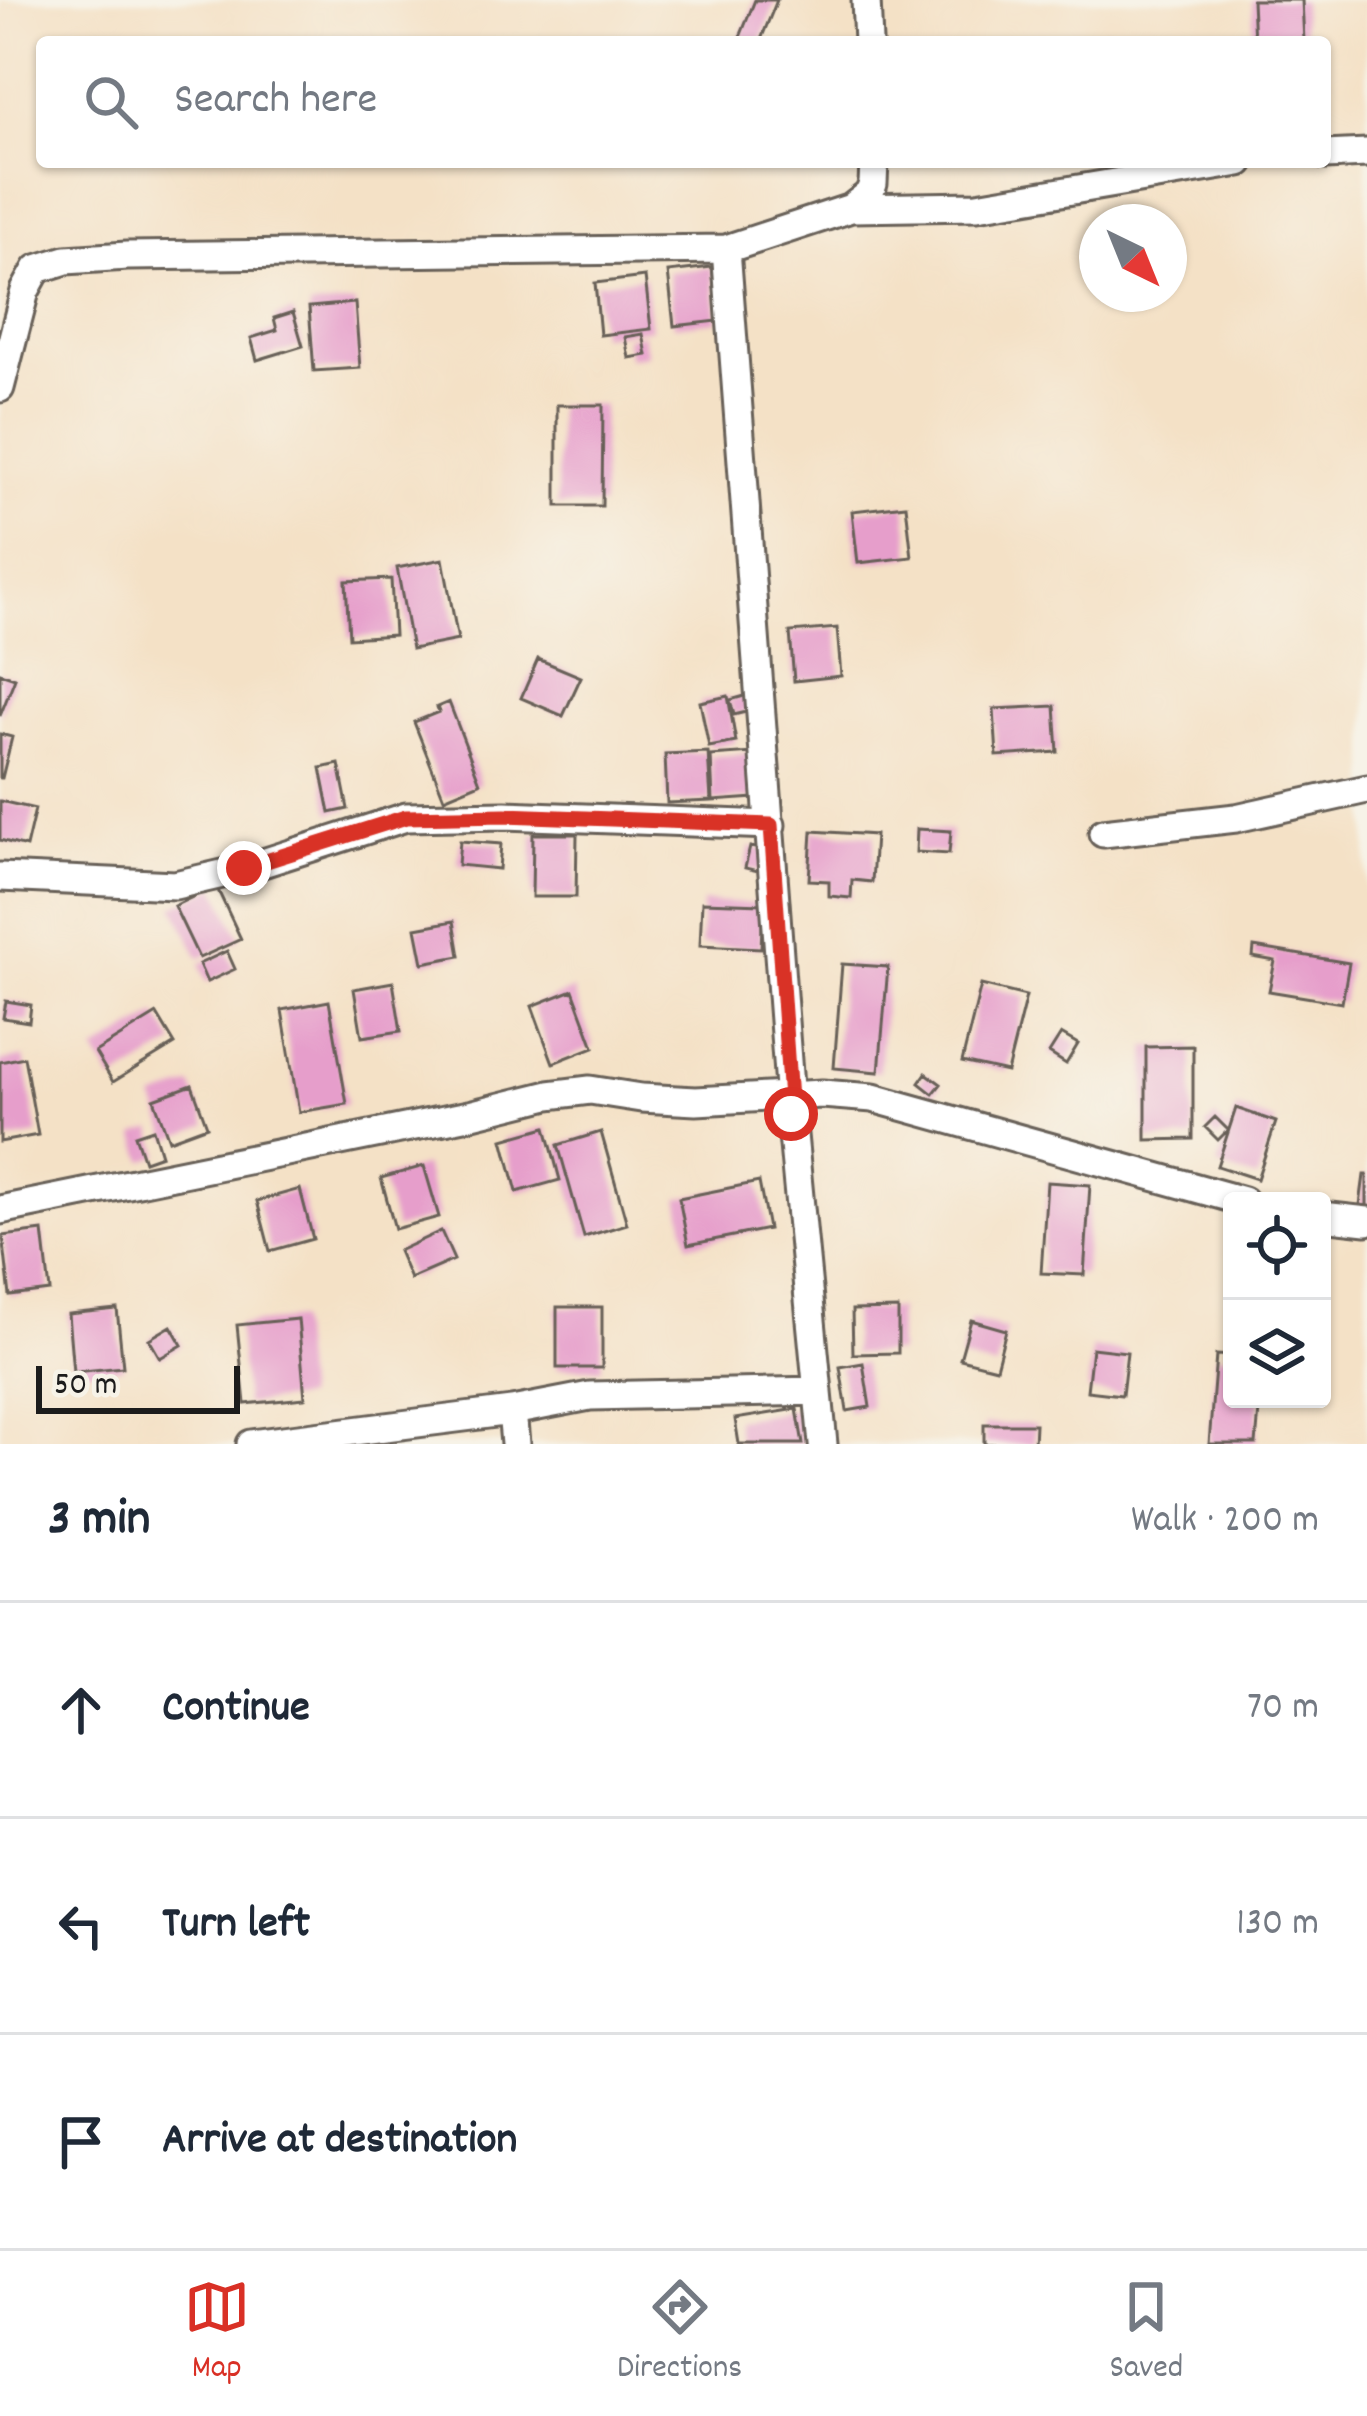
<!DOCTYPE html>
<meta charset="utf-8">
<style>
:root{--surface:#fff;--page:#f2f2f3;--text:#1f2937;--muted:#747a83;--line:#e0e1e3;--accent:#d93025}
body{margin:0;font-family:Dekko,sans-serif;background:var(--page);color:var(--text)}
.controls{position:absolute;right:36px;bottom:36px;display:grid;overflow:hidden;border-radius:12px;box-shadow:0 3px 9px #0004}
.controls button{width:108px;height:108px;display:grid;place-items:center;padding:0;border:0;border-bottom:3px solid var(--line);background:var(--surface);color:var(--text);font:60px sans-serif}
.compass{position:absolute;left:1079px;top:204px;width:108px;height:108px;border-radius:50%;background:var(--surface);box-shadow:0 3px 9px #0004;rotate:137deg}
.scale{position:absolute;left:36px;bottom:30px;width:204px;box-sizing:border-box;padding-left:12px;border:6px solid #1c1c1c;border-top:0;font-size:33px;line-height:42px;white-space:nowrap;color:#1c1c1c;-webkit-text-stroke:9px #f7f3e8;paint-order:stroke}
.stop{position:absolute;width:36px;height:36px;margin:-27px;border:9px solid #d93025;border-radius:50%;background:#fff}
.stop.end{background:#d93025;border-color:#fff;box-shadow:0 3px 12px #0008}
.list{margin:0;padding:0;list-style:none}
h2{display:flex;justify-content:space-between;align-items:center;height:156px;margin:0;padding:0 48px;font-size:51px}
h2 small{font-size:39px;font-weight:400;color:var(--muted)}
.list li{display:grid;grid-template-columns:78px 1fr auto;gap:36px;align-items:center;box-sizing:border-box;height:216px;padding:0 48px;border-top:3px solid var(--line)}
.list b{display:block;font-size:45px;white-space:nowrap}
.list em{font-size:39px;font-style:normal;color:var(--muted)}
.icon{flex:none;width:66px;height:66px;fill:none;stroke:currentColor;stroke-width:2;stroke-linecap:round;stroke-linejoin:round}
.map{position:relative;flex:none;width:1367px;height:1444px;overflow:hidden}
.search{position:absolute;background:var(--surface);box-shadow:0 3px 9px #0004;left:36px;right:36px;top:36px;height:132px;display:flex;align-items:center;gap:30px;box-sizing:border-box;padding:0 42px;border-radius:12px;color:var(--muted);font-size:45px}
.sheet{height:804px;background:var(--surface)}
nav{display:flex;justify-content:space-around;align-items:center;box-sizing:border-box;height:168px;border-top:3px solid var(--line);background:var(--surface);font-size:33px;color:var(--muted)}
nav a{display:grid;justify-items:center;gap:6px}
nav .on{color:var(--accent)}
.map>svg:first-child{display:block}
.building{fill:#e69ecb}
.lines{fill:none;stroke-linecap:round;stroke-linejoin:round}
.minor-casing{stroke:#686158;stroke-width:33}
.minor{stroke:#fff;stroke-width:27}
.route{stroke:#d93025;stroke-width:15}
</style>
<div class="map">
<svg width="1367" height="1444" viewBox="0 0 1367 1444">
<rect width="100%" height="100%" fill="#f7f3e8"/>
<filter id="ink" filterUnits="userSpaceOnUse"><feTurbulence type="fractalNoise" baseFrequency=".00833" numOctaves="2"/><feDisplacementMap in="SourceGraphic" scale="24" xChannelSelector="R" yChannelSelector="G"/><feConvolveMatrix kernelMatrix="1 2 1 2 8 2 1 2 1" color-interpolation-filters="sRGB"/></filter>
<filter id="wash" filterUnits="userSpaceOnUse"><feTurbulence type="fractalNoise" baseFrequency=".004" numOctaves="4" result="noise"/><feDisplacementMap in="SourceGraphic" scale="48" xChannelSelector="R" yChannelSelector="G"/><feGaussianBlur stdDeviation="2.7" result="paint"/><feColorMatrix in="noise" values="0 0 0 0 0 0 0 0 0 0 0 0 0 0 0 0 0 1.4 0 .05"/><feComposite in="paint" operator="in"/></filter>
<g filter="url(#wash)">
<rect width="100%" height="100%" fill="#f4e1c6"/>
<g id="blocks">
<!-- building -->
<path class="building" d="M755,0H777L760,42H738Z
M1252,0H1302L1304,42H1254Z
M712,267L718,321L674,326L668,272Z
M645,277L651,329L600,335L595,283Z
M355,303L360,368L314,371L309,307Z
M293,312L303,346L257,360L251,338L277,330L274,318Z
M643,334L647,355L629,358L625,337Z
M557,405H603L602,506H557Z
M906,505L912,557L858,563L852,511Z
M443,559L458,640L412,649L397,568Z
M391,579L394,635L349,638L346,581Z
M837,628L841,676L794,681L790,632Z
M538,659L581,677L563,716L521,698Z
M0,673L15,678L0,716Z
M755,693L759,709L734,715L730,700Z
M728,696L736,742L709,747L700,702Z
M449,702L480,783L444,798L414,722L439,712L437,707Z
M1055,706L1058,752L997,756L994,709Z
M0,734L12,737L2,778H0Z
M708,752L711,801L667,803L665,754Z
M753,753L755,798L713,801L711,756Z
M339,764L348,809L330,813L321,768Z
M0,801L35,809L26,847L0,840Z
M917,829L951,831L949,854L916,852Z
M812,831L875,835L872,882L852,880L851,898L829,896V881L809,880Z
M533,834H577L576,897H532Z
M460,841L501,844L499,869L458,865Z
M750,847L766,850L762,872L745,868Z
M216,886L241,939L199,958L174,906Z
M702,902L763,904L761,948L700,945Z
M454,921L460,956L423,963L416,928Z
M1254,947L1349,963L1342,1003L1269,991L1275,961L1253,957Z
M227,951L235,969L207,982L199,964Z
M842,964L888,967L879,1072L834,1068Z
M393,982L401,1031L362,1037L354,989Z
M981,985L1026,996L1007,1072L962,1062Z
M573,990L594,1047L553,1063L532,1006Z
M6,1001L31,1005L29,1022L3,1018Z
M329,1001L347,1104L299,1112L282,1010Z
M157,1014L175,1044L113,1082L95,1052Z
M1061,1034L1078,1044L1066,1064L1049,1053Z
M1193,1046V1139L1146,1140V1047Z
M24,1057L38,1135L0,1142V1062Z
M926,1073L941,1084L933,1094L919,1083Z
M192,1085L207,1126L169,1140L154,1099Z
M1236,1108L1276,1122L1257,1179L1217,1166Z
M1215,1117L1228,1130L1218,1140L1205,1127Z
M546,1127L560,1180L517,1192L503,1139Z
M153,1129L161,1155L144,1161L135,1135Z
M601,1132L627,1224L584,1237L558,1145Z
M424,1166L439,1217L395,1229L381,1178Z
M1364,1175H1367V1206L1360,1205Z
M759,1182L768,1229L688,1245L679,1198Z
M1047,1182L1090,1185L1084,1275L1041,1273Z
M300,1189L313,1239L270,1251L257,1201Z
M43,1231L50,1291L10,1296L3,1236Z
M441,1231L454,1260L410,1279L398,1251Z
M557,1307H602V1368H557Z
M117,1309L123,1367L73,1372L68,1314Z
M898,1309V1353L853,1354L852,1310Z
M298,1319L305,1398L245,1404L237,1325Z
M971,1320L1006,1330L996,1368L960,1359Z
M171,1326L182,1345L160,1358L149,1339Z
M1092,1348L1127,1352L1122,1395L1087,1391Z
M1216,1355L1232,1356V1399H1260L1256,1444H1209Z
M863,1363L870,1407L847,1411L840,1367Z
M797,1409L803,1444H739L735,1419Z
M984,1424H1035L1034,1444H984Z"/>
</g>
</g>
<g filter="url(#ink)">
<use href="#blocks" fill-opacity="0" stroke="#686158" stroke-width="3"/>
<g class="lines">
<!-- minor casing -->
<g class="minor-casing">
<path id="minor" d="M866,0L868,42
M1325,155L1367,153
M851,208L977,206L1240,162
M726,249L791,1114L823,1444
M0,388L25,291L37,269L66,260L127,256L726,249L851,208L869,194L873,184L874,162
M1103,833L1236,818L1367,789
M0,877L175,885L244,869L406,817L505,815L771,825
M0,1210L469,1115L549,1095L590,1090L641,1098L696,1101L822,1094L873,1098L1243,1201
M1322,1216L1367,1221
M512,1411L515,1444
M251,1444L512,1411L590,1396L818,1391"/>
</g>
<!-- minor -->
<use href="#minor" class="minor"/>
</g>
</g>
<g class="lines" filter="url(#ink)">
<!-- route -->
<path class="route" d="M244,868L406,817L505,815L771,825L791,1114"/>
</g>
</svg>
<div class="controls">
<button><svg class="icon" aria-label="locate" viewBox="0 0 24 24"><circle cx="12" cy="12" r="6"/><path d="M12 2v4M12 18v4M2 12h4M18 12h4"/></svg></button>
<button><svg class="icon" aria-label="layers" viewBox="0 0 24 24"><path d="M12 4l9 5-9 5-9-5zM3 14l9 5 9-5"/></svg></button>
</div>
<svg class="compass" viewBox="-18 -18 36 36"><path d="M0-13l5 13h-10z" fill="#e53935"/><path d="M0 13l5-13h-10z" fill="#747a83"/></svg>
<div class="scale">50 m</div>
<div class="stop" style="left:791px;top:1114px"></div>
<div class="stop end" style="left:244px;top:868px"></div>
<div class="search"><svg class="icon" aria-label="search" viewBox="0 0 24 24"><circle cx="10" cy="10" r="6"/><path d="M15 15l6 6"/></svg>Search here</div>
</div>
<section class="sheet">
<h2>3 min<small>Walk · 200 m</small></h2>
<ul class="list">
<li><svg class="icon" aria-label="ahead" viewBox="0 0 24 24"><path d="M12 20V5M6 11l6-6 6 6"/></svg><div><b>Continue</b></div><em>70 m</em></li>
<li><svg class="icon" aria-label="left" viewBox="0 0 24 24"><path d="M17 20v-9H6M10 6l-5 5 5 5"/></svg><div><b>Turn left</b></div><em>130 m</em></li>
<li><svg class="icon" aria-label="arrive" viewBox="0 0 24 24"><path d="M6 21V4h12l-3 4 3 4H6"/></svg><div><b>Arrive at destination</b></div></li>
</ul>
</section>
<nav>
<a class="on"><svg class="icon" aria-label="map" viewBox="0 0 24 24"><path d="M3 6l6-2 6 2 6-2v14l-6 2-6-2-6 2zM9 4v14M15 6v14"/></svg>Map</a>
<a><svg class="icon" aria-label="directions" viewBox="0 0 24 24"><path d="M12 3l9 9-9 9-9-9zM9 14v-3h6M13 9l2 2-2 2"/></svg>Directions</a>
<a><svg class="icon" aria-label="saved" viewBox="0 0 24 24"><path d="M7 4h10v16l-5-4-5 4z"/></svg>Saved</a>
</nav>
